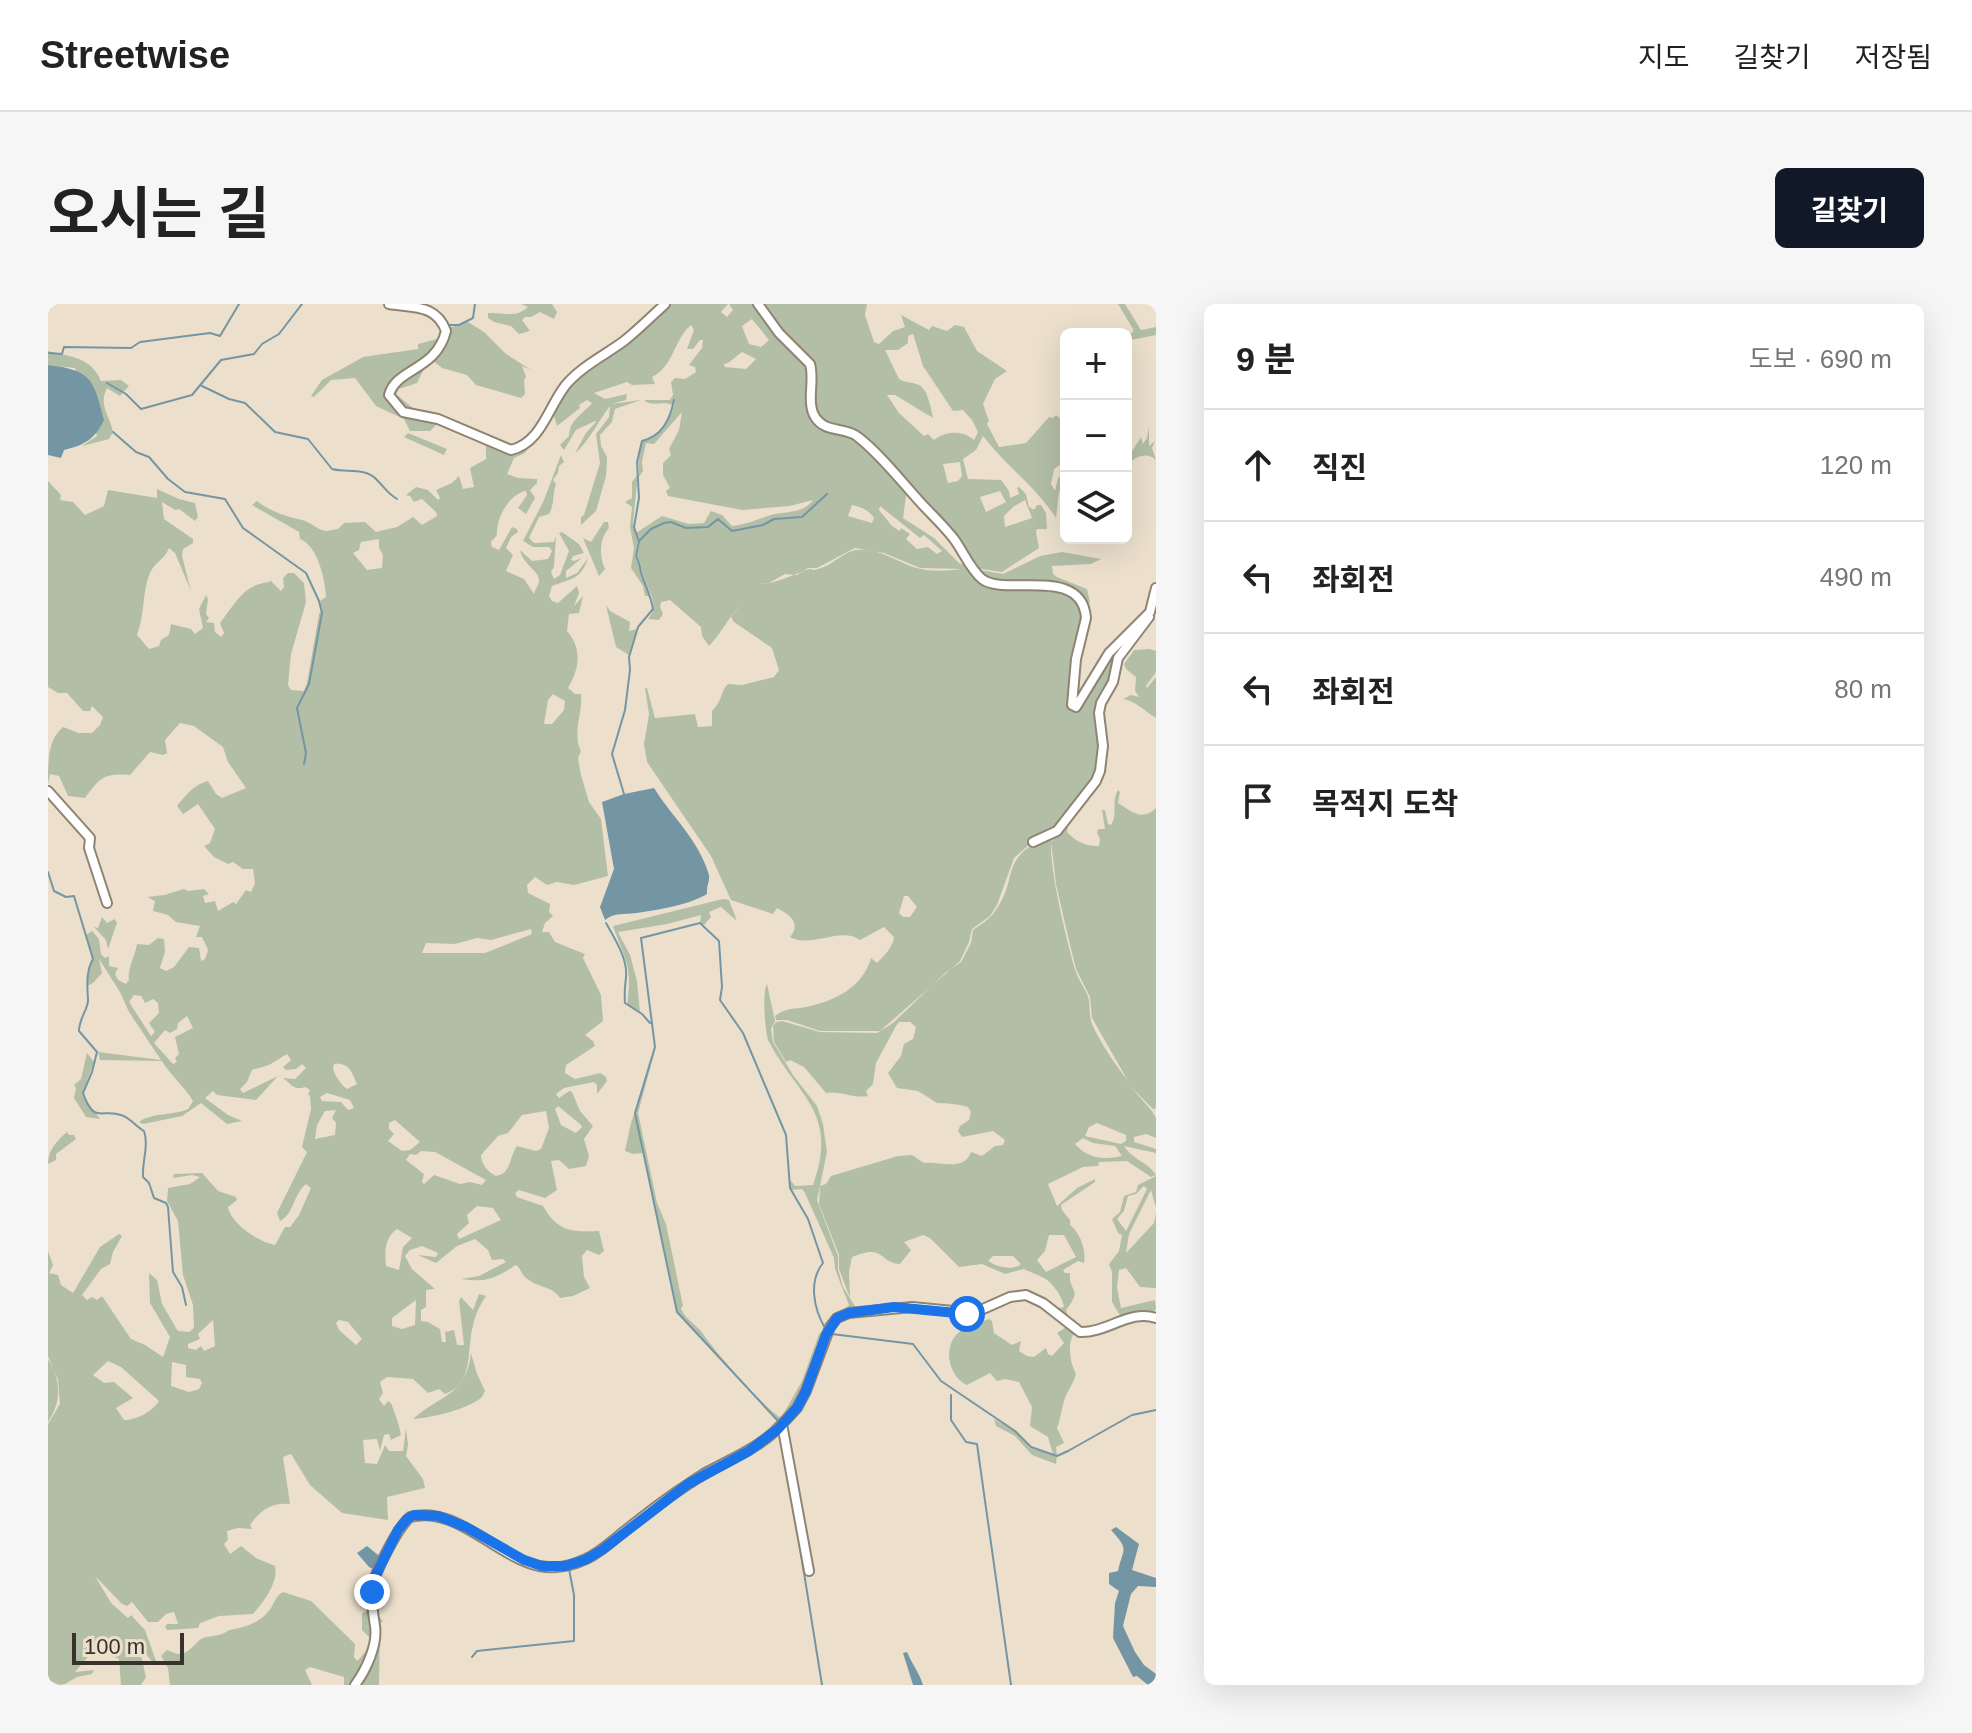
<!DOCTYPE html>
<html lang="ko">
<meta charset="utf-8">
<style>
:root{--surface:#fff;--page:#f6f6f6;--text:#222;--muted:#767676;--line:#e0e0e0;--accent:#111827}
body{margin:0;font-family:Helvetica,"Noto Sans KR",sans-serif;background:var(--page);color:var(--text)}
.controls{position:absolute;right:24px;top:24px;display:grid;overflow:hidden;border-radius:12px;box-shadow:0 8px 32px #0002}
.controls button{width:72px;height:72px;display:grid;place-items:center;padding:0;border:0;border-bottom:2px solid var(--line);background:var(--surface);color:var(--text);font:40px sans-serif}
.scale{position:absolute;left:24px;bottom:20px;width:112px;box-sizing:border-box;padding-left:8px;border:4px solid #37322b;border-top:0;font-size:22px;line-height:28px;white-space:nowrap;color:#37322b;-webkit-text-stroke:6px #ece0cd;paint-order:stroke}
.stop{position:absolute;width:24px;height:24px;margin:-18px;border:6px solid #1a73e8;border-radius:50%;background:#fff}
.stop.end{background:#1a73e8;border-color:#fff;box-shadow:0 2px 8px #0008}
.list{margin:0;padding:0;list-style:none}
h2{display:flex;justify-content:space-between;align-items:center;height:104px;margin:0;padding:0 32px;font-size:34px}
h2 small{font-size:26px;font-weight:400;color:var(--muted)}
.list li{display:grid;grid-template-columns:52px 1fr auto;gap:24px;align-items:center;box-sizing:border-box;height:112px;padding:0 32px;border-top:2px solid var(--line)}
.list b{display:block;font-size:30px;white-space:nowrap}
.list em{font-size:26px;font-style:normal;color:var(--muted)}
.icon{flex:none;width:44px;height:44px;fill:none;stroke:currentColor;stroke-width:2;stroke-linecap:round;stroke-linejoin:round}
.map{position:relative;flex:none;width:1108px;height:1381px;overflow:hidden;border-radius:12px}
header{display:flex;align-items:center;gap:48px;box-sizing:border-box;height:112px;padding:0 40px;background:var(--surface);border-bottom:2px solid var(--line)}
header strong{font-size:38px}
nav{display:flex;gap:44px;margin-inline-start:auto;font-size:28px}
.intro{display:flex;align-items:center;justify-content:space-between;box-sizing:border-box;height:192px;padding:0 48px}
h1{margin:0;font-size:56px}
.button{padding:20px 36px;border-radius:12px;background:var(--accent);color:#fff;font-size:28px;font-weight:700}
main{display:flex;gap:48px;padding:0 48px}
aside{flex:1;background:var(--surface);border-radius:12px;box-shadow:0 8px 32px #0002}
.map>svg:first-child{display:block}
.green{fill:#b3bea7;fill-rule:evenodd}
.water{fill:#7496a4}
.lines{fill:none;stroke-linecap:round;stroke-linejoin:round}
.stream{stroke:#7496a4;stroke-width:2}
.minor-casing{stroke:#8f8473;stroke-width:12}
.minor{stroke:#fff;stroke-width:8}
.route{stroke:#1a73e8;stroke-width:10}
</style>
<header>
<strong>Streetwise</strong>
<nav><a>지도</a><a>길찾기</a><a>저장됨</a></nav>
</header>
<div class="intro"><h1>오시는 길</h1><a class="button">길찾기</a></div>
<main>
<div class="map">
<svg width="1108" height="1381" viewBox="0 0 1108 1381">
<rect width="100%" height="100%" fill="#ece0cd"/>
<!-- green -->
<path class="green" d="M473,0H504L509,8L506,15L492,8L483,13H477L474,16L482,27L471,30L463,22L446,18L440,14V9C455,8 467,15 480,3Z
M618,0H680L673,8L679,13L685,6L681,0H710L762,60L763,83L772,120L807,131L859,185L855,214L886,234L911,259L925,264L934,275L984,280L1023,290L1037,305L1028,355L1027,404L1062,350L1101,311L1075,344L1052,398L1051,467L1009,526L990,533L966,554L949,601L942,612L924,625L921,638L912,657L832,727H772L739,716H728L727,712C737,704 746,705 758,703C787,697 815,683 823,654L829,659C836,652 845,643 846,633L836,623L812,636C793,622 763,645 742,633C753,620 743,611 729,604L725,610L683,596L663,552L599,458L596,440L601,410L597,384H599L607,414L647,410L650,423L664,422V407C675,396 672,388 680,380L694,381L726,373L731,366L724,344L686,318L683,313L692,302C679,315 673,330 661,342L654,332L653,323L622,296L613,298L612,303L615,310L611,316L600,315C613,301 599,286 595,271C592,264 594,260 589,252L592,238L588,229L614,212L641,220L656,219L663,207L674,211L684,222C698,221 710,215 723,211C738,207 755,210 765,196L742,202L694,206L620,192L618,187L622,184L615,171V159L623,151L621,145L631,126L634,108L606,140L598,139L594,158L595,167L591,173L590,149L594,137C614,132 623,116 627,97L624,101C614,96 605,104 596,96H622L625,91L623,78L627,74L637,75L648,68L647,63L641,61L654,44L655,36H652L645,45H639L646,26L643,21C626,35 626,62 604,73L607,80L584,81L579,78L546,89L557,95L579,90L578,96L563,100L593,96L567,105L564,118L552,131L553,142L559,153L558,172L548,207L533,221V213L536,211L552,159L548,130L561,113L562,102C553,113 538,142 527,149L538,129L548,118L547,117L528,126L516,146L512,141L521,132C522,115 534,111 544,99L539,96L531,101L532,104L509,122L505,108L517,84ZM704,15L721,36L713,43L701,40L694,22ZM694,48L708,55L698,65L677,63L676,60L680,59ZM804,201C813,203 821,206 826,214L824,219L800,212ZM832,202L872,234L876,231L894,247L889,250L880,243L869,245L858,235L862,230L853,224L852,227L844,222L831,206ZM807,244L836,249L872,264L913,265C899,267 883,268 869,264C851,259 830,243 809,246C796,247 784,262 770,265C761,268 767,263 758,266C746,271 723,281 711,280L721,279L737,270L749,271L760,264H769ZM856,592H860L869,603L862,613H855L851,609Z
M711,0H819L817,11L826,38L831,40L845,27L857,23L853,11L881,26L884,22L899,27L907,21L916,23L929,47L959,67L947,75L935,100L941,117L939,120L951,143L978,139L1001,113L1005,114L1008,111L1018,120L1013,123L1012,134L1018,157L1006,165L1003,180L1007,187L1010,174L1018,167V184L1011,188L1008,214C988,183 958,162 935,132L928,146L915,155L920,175L953,176L961,187L962,194L971,190L969,184L971,183L978,190L981,203L986,206L989,201H993L998,209L999,225H989L988,228L991,244L954,268L926,264L906,233L808,130L783,125L766,111L765,66ZM865,30L875,62L905,107L915,106L924,116L930,128L926,136C915,126 898,127 886,136L880,130L876,132L851,109L839,91H847L885,114C883,104 880,86 871,81C864,78 858,79 851,75L837,46H850L860,39V32ZM912,158L914,172L910,177L900,179L895,160ZM952,187L958,198L938,208L932,193ZM977,196L984,214L957,223L956,212L965,203Z
M1070,0H1077L1093,26L1108,23V31L1078,37V32L1085,28V25Z
M420,18L436,28L458,50L483,66L474,62L478,73L476,76L477,90L473,94L428,81L419,71L394,64L383,55L397,21L404,23Z
M396,33C391,41 388,49 381,56C367,69 346,71 340,91L354,108L390,116L430,131L457,146H467L478,141L481,142L477,149L466,154L459,170L470,174L489,175V179L482,186L487,194L478,210L470,204L479,191L478,187C461,190 448,214 449,231L443,238L444,243L451,246L464,223L469,225L470,228L463,233L458,244L465,251L458,267L476,275L486,290C487,285 491,281 491,277C492,267 475,261 472,246L484,257L500,255L504,247L501,243H485L475,237L496,196L513,151L516,158L511,162L510,169L505,176L508,180C504,190 507,200 501,210L491,213L481,234L486,239L506,238L508,232L506,263L503,268L506,275L512,271L521,247L511,229L514,228L531,240L536,249L525,252L523,256L526,257L534,254L518,267V274L529,269L540,254C533,276 522,275 504,282L501,292L504,297L510,299L529,282L531,289L526,302L535,292L531,309L521,310L519,327C534,344 532,364 520,384L527,390H533C535,408 524,430 533,447L530,454L533,471L541,498L553,515L560,572L526,581L509,578L499,581L487,573L479,581L480,589L502,600L501,608L505,612L497,619L494,628H501L507,638L537,650L535,654L553,691L555,717L537,731L545,737L547,742L518,761L517,769L527,775L552,769L558,773L559,777L549,790V781L546,778L516,784L508,790L511,794L521,787L524,788L532,807L545,822L536,835L541,852L538,862L521,865L511,856L503,857L509,886L497,894L471,886L467,889L469,893L495,902C510,928 523,928 551,927L556,947L551,951L539,946L534,952L536,973L542,984L525,992L512,994C504,981 487,984 476,972C473,968 472,964 468,961C447,974 440,979 413,975L431,972L458,958L455,955L444,956L440,946L427,935L409,942L388,959L370,951L388,953L390,949L374,942L362,946L357,952L364,965L387,985L378,986V1003L373,1006V1017L380,1018L392,1025L394,1038H398L397,1028L406,1026L409,1041H416L411,997L413,993L425,1006L431,990L438,992C432,1001 427,1011 425,1022C418,1046 427,1079 397,1090L391,1085L380,1089L365,1075L339,1073L332,1078L335,1089L331,1095L336,1102L340,1097L343,1099C347,1110 351,1119 353,1131L343,1136L341,1130L336,1131L332,1147L329,1135L315,1136L317,1159L329,1160L337,1141L341,1147H355L358,1124L360,1141L358,1152L375,1175L377,1184L339,1193L340,1216L294,1209L262,1181L243,1150L235,1153L242,1200C225,1198 213,1205 202,1221L204,1225L190,1224L179,1227L180,1236L176,1240L182,1250L193,1242L208,1254L227,1262C231,1278 215,1299 205,1310L171,1312L152,1319L150,1324L119,1326L117,1323L119,1320H130L126,1308L118,1310L110,1318H100L84,1298L79,1302L74,1300L47,1272L63,1299L80,1314L83,1311L97,1326L108,1357L107,1361L91,1342L98,1373L93,1381H73L71,1355L63,1352L64,1340L55,1335L27,1368L46,1366L44,1370L29,1373L17,1380L11,1381L0,1376V1120L12,1100L10,1076L0,1052V947L5,961L1,969L10,971L13,981L25,989L52,943L71,930L74,932L65,948L62,960L53,965L34,991L39,996L44,993L49,996L54,992L83,1035L97,1041L115,1053L122,1033L102,999L101,969L109,976L114,1000L128,1024L130,1027L141,1028L146,1024L145,1001L135,971L130,917L119,897L120,884L142,880L152,873L144,871L125,874L126,870L154,869L170,887L188,893L189,896L180,903C183,920 211,938 227,941L237,923H242L251,911L263,884L258,880C245,890 247,909 232,917L229,909L259,848L254,843L263,805L262,792L260,790L262,786L257,783C246,787 243,780 235,774L247,775L258,764L254,760L248,765L238,766L235,763L243,756L239,750L221,761L204,766L199,778L192,785L195,789L230,772L208,796L169,791L165,787L157,794L180,811L194,817L179,820L153,799L134,812L95,820L91,818C105,808 124,812 140,805L145,797C136,782 123,772 114,757L52,756L50,748L113,756L81,708L72,688L51,655L54,669L45,679L39,682L41,662L45,655L38,631L44,627L51,635L53,650L57,654L61,652V662L70,664L67,670L70,676L78,680L81,676C79,666 87,652 89,640L101,641L110,634L116,635L117,648L112,664L118,667L126,663L141,643L151,644L153,657L157,655L160,646L154,633H148L152,622L128,618L120,611L105,607L107,597L99,593L116,591L136,585L140,587L156,585L161,590L155,592L157,599L167,597L170,607L185,598L188,600L198,586L203,588L207,579L205,565H195L185,558L180,560L166,553L156,542L162,539L167,525L150,500L135,510L129,502C138,491 145,481 160,477L168,490L174,494L198,484L180,458L175,443L146,422L132,419L117,436L119,449L115,451L102,448L82,471C55,469 52,474 37,494L20,492L11,472L2,470L0,480C0,457 0,435 15,423L31,429H44L52,421L55,413L44,402L42,407H35L19,389H10L0,383V177L13,191L12,196L25,198L37,211L56,202L60,186L109,194V185L131,195L147,199L150,213L147,217L131,205L127,206L114,198L116,215L145,235V239L135,245L134,252L143,287L127,249L121,244C117,255 106,259 102,269C94,287 97,311 89,331L101,345L111,342L113,336L121,331L123,320L143,325L147,330L155,324L151,305L158,291L160,295L158,310L161,314L158,318L166,319L167,328L173,333L176,329L172,319C187,300 195,280 222,278V276L233,287L236,283L235,274L240,269H246L256,279L258,298L243,350L240,381L243,386L256,387L259,379L271,310L274,306L272,297L278,293C277,275 270,242 252,235L251,228L204,201L209,197C223,208 237,212 254,216C263,218 269,226 278,227C279,227 289,225 290,225L296,219L317,218L328,228L349,223L365,213L374,221L389,212L388,208L374,195L366,198L362,192L358,191L368,183L380,186L390,196L392,194L388,186L404,179L411,172L415,185L426,183L422,164L438,155V140L427,133L391,118L382,127H362L356,115L328,102L307,74L283,76L266,93L263,92L274,76L315,53L370,45V40ZM331,235V244L335,251L334,264L319,266L305,249L311,246L313,238ZM505,390L517,397L516,406L504,420H496L500,396ZM483,625L484,630L437,649H374L378,639L407,640L429,634L443,636ZM86,691L93,692L97,699L105,695L110,699L111,709L101,719L107,728L103,732L81,698ZM139,712L145,724L127,733L131,750L127,754L129,758L125,760L106,739L117,726L122,729L129,725L130,719ZM286,760C301,758 304,768 309,780L299,785C293,780 282,767 286,760ZM279,789L302,796L306,804L300,806L293,798L274,797L272,793ZM510,802L532,820L534,823L528,829L513,821L507,805ZM288,806L284,814L288,819L287,831L267,835L269,821L277,807ZM498,807L501,824L493,845L488,847L469,842C461,853 464,869 448,872C440,868 433,860 433,851L450,832L460,829L474,811ZM347,816L372,838L362,846L354,847L340,837L346,830L341,825V819ZM373,847L387,848L438,876L434,881L422,878L412,880L386,871L376,880L374,878L376,870L358,856L362,850L368,851ZM429,902L445,904L453,916L411,935L409,930L421,919L419,911ZM349,925L364,934L355,943L351,966L338,962C337,948 336,934 349,925ZM368,996L367,1021L354,1025L344,1022V1014ZM165,1016L167,1042L156,1047L153,1042L148,1046L140,1044V1040L152,1035L150,1030ZM291,1016L300,1018L314,1035L308,1041L291,1026L288,1019ZM60,1057L73,1063L111,1097C104,1108 88,1116 76,1116L68,1104L85,1094L66,1078L56,1079L45,1071ZM124,1058L138,1061V1073L152,1075L154,1079L151,1085L141,1088L123,1082Z
M0,47C23,53 43,53 53,77L73,76L81,82L72,92L59,84C50,102 62,111 65,128L61,135L34,142L49,132L27,64L0,61Z
M379,59L369,79L351,85L348,90L367,106L391,114L355,107L343,86Z
M1101,123V142L1107,137L1104,144L1108,156C1098,147 1087,153 1078,162V157L1093,133L1095,140L1099,134Z
M360,129L399,145L396,151L356,133Z
M590,170L585,219L590,238L587,252L593,262V273L599,280L601,292H597L595,282L583,264L586,244L582,223L584,203L577,198L584,194V178Z
M556,218H560L561,224C551,235 551,252 557,265L551,272L535,234L543,238Z
M1014,248L1053,255L1043,260L1004,262L1005,270L1009,273L1039,285L1042,298L1038,304L1033,297L1006,282L945,279L927,265L955,270L992,252Z
M558,301L562,307L582,318L581,327L589,325L581,351L568,343Z
M1101,345L1108,347V368L1098,382L1099,384L1108,373V414C1098,408 1086,396 1075,395L1083,391L1091,393L1087,387L1088,373L1078,365L1076,360L1086,346Z
M1070,486L1072,488L1070,499C1083,507 1094,518 1108,504V803L1106,806L1082,782L1104,807L1108,814V834L1098,830L1086,833V838L1108,845V849L1076,842C1086,857 1100,858 1108,871L1103,873L1079,857L1051,858L1050,862L1035,863L1000,880L1009,902L1029,884L1047,875V878L1013,901L1014,906L1022,916V921C1033,930 1038,946 1036,959L1030,957L1015,966L1017,969H1022C1020,989 1036,983 1018,1006L1023,1021L997,996L1012,1004L1016,1003C1015,994 1005,979 996,974C989,970 983,969 976,965L957,970L934,960L911,963L882,934L875,931L856,938L863,946L852,960C830,958 837,939 804,953L801,968L802,994L791,965V951L771,900L772,882L778,880L783,872L850,852L864,851L876,859C891,857 916,868 923,848L934,852L947,842L955,841L957,836L945,827L914,833L910,827L912,822L921,816L923,808L920,803C909,800 900,799 889,799L870,787L849,784L840,769L853,752L856,740L865,735L868,723L862,718H851L848,722L828,759L825,780L818,787L820,792C805,795 792,786 778,789L756,763L742,756L738,758L726,738L725,722L728,718L734,717L772,728L829,729L845,719L897,669L913,658L923,639L925,626C932,621 940,616 945,610C974,572 947,554 1005,531C996,547 1021,646 1028,668C1031,677 1039,687 1041,696C1042,704 1041,711 1044,720C1053,740 1067,760 1080,777L1044,714L1042,693L1028,665L1018,624L1008,580L1003,538L1021,516L1019,528C1027,537 1039,543 1051,542L1052,535L1049,529L1050,525H1057L1054,506H1057L1060,520L1063,521C1070,510 1063,498 1070,486ZM1049,819L1078,831V837L1073,840L1037,832L1041,823ZM1035,834L1045,839L1067,842L1074,852C1056,856 1040,855 1027,840ZM1001,931H1016L1028,953L998,968L989,956L997,947ZM945,952H965L973,960C965,967 949,963 940,957Z
M675,595L681,596L689,617L673,603L661,608L663,613L656,621L652,619L653,611L619,620L570,628L582,651L589,677L592,709L579,701C585,661 577,657 565,622Z
M54,613L59,619L67,615L69,619L60,645L58,636L46,623L50,624Z
M719,680L727,717L723,725L725,738L745,771L769,802L775,820L779,848L769,896L790,952V965L795,983L810,1007L789,1013L758,1087L724,1130L656,1168L536,1255L520,1257L549,1246L654,1166L685,1151L732,1118L629,1008L594,839V849L585,850L577,847L583,819L608,743L590,809L609,899L618,920L635,1002L633,1004C636,1014 646,1019 653,1027C668,1049 712,1100 733,1114L754,1077L771,1030L801,1001L787,965L786,954L757,889L754,885L743,886L741,874L747,882L765,881C791,807 750,794 720,736C717,725 714,689 719,680Z
M39,749L46,758L34,790L52,815L38,813L26,794L28,784L26,781L33,775Z
M19,828L21,831H26L28,835L8,850V856L0,860C0,845 9,837 19,828Z
M1108,872V904L1103,886L1081,930L1078,949L1106,919L1108,909V984L1092,983L1078,964L1071,966L1069,984L1073,1004L1107,996L1108,1005L1103,1011L1074,1015L1064,998V968L1061,960L1071,947L1074,931L1070,929L1064,915L1072,908L1076,892L1088,888L1090,881ZM1096,882L1099,885L1078,927L1069,915L1076,907L1080,892L1088,890Z
M941,1015L944,1017L946,1029L964,1041L973,1037L971,1047L979,1052L986,1053L998,1044L1000,1050L1004,1052L1016,1039L1009,1029L1020,1022L1028,1027C1018,1037 1022,1059 1028,1070C1025,1081 1019,1087 1016,1097C1013,1107 1013,1114 1009,1124L1016,1139L1008,1143L1009,1151L1005,1150L1000,1133L982,1122L984,1103L971,1078L957,1075L949,1077L942,1069L919,1081C901,1073 894,1044 910,1029C917,1023 932,1018 941,1015Z
M423,1049L429,1070L437,1087L434,1093C421,1105 383,1114 365,1115C393,1090 418,1092 423,1049Z
M0,1055C13,1075 14,1098 0,1118Z
M946,1115L967,1127L982,1144L1009,1152L1008,1160L984,1151L967,1132L948,1122Z
M235,1288L263,1297L307,1340L306,1353L309,1357C317,1349 320,1345 322,1334L314,1326V1310L322,1304C329,1335 321,1354 305,1381H296V1373L262,1363L257,1366L264,1381H122L120,1364L113,1352L119,1346C123,1347 127,1350 132,1350C141,1350 148,1337 155,1334C165,1331 172,1333 181,1326C197,1323 213,1319 223,1304C227,1297 228,1292 235,1288Z
M325,1306L335,1317L332,1320L331,1381H308L327,1339Z"/>
<!-- water -->
<path class="water" d="M0,61C43,66 46,75 56,116C47,135 37,141 16,146L13,154L0,151Z
M606,484C624,513 651,536 661,571C662,578 658,582 659,590C641,601 610,606 588,609C576,611 567,608 557,616L552,603L566,565L554,498L576,490Z
M1068,1223L1091,1240L1084,1266L1108,1274V1283L1090,1282L1083,1290L1075,1322L1087,1348L1096,1361L1108,1370V1381H1100L1089,1372L1085,1373L1065,1334L1067,1299L1071,1287L1061,1280V1269L1070,1267C1075,1243 1082,1247 1063,1226Z
M319,1242L335,1255L327,1266L321,1263L309,1249Z
M859,1348C864,1360 871,1368 875,1381H865L855,1349Z"/>
<g class="lines">
<!-- stream -->
<path class="stream" d="M399,21H411L425,14L427,0
M1,49L14,50L16,43L83,44L92,38L162,29L172,32L191,0
M59,79L78,90L93,105L144,91L173,56L206,50L214,40L231,30L254,0
M154,82L181,95L197,99L227,128L260,135L284,165C299,169 317,163 329,176C337,184 339,189 349,195
M65,128L88,148L101,153L120,175L137,188L177,195L195,224L258,269L271,297L274,309L261,380L249,404L258,449L256,460
M592,236L603,225L616,219L623,218L638,224L660,223L670,215L684,227L715,221L726,215L754,213L779,190
M576,490L564,450L577,406L582,366L581,353L590,323L605,305C603,293 598,283 594,272C591,264 593,260 588,252L591,238L586,223L591,194L589,158L594,137C614,132 622,116 626,96
M0,568L6,587L18,593L26,592L45,655C38,667 39,682 40,695C41,704 31,714 31,727L49,748L44,768L35,789C46,821 54,804 73,811C81,813 89,823 96,827C101,842 94,857 95,873L101,879L106,894L118,899L120,903L125,968L134,983L138,1001
M558,619C567,635 580,655 578,673C577,684 576,688 577,699L594,710L602,719
M784,1030L865,1040L893,1077L967,1127L983,1143L1009,1152L1020,1147L1084,1111L1108,1106
M903,1091V1116L918,1138L929,1140L963,1381
M743,1106L750,1094
M731,1118L629,1008L587,809L607,743L593,634L652,619L671,637L674,683L672,696L695,729L738,831L742,884L760,915L775,959C760,978 766,1005 777,1024L772,1040
M694,1146L715,1132
M638,1177L654,1165L677,1154
M748,1219L774,1381
M520,1257L540,1249
M424,1353L429,1347L526,1337V1291L521,1265"/>
<!-- minor casing -->
<g class="minor-casing">
<path id="minor" d="M341,0C365,4 388,0 398,27C388,67 348,64 341,91L355,108L390,115L463,146C493,139 500,104 517,82C531,64 557,51 576,37C590,26 603,13 617,0
M710,0L731,29L762,60C767,76 758,98 767,113C778,130 797,122 810,133C833,151 853,177 873,199C884,211 896,222 906,235C915,247 922,265 934,275C957,293 1034,261 1038,314L1028,355L1024,401L1028,403L1061,349L1102,308L1108,284
M0,487L42,534L41,544L59,599
M985,538L1009,527L1048,477L1052,467L1055,442L1051,409L1053,399L1065,378L1070,354L1101,313
M761,1267L734,1120L749,1104L758,1087L782,1023L789,1014L801,1009L864,1003L926,1009L962,993L978,991L995,999L1032,1028C1059,1029 1082,1005 1108,1014
M307,1381C318,1366 330,1341 327,1322C325,1309 323,1298 324,1285C326,1269 350,1223 362,1213C409,1201 447,1252 491,1262C507,1265 524,1262 538,1255C553,1248 565,1236 578,1226C598,1210 620,1193 642,1179C672,1158 709,1148 734,1120"/>
</g>
<!-- minor -->
<use href="#minor" class="minor"/>
</g>
<g class="lines">
<!-- route -->
<path class="route" d="M324,1288L325,1277L350,1226L359,1215L366,1211L390,1212L418,1223L476,1256L494,1262H517L537,1256L554,1246L640,1180L701,1147L730,1125L749,1104L758,1087L778,1031L789,1014L801,1009L846,1003L919,1010"/>
</g>
</svg>
<div class="controls">
<button>+</button>
<button>−</button>
<button><svg class="icon" aria-label="layers" viewBox="0 0 24 24"><path d="M12 4l9 5-9 5-9-5zM3 14l9 5 9-5"/></svg></button>
</div>
<div class="scale">100 m</div>
<div class="stop" style="left:919px;top:1010px"></div>
<div class="stop end" style="left:324px;top:1288px"></div>
</div>
<aside>
<h2>9 분<small>도보 · 690 m</small></h2>
<ul class="list">
<li><svg class="icon" aria-label="ahead" viewBox="0 0 24 24"><path d="M12 20V5M6 11l6-6 6 6"/></svg><div><b>직진</b></div><em>120 m</em></li>
<li><svg class="icon" aria-label="left" viewBox="0 0 24 24"><path d="M17 20v-9H6M10 6l-5 5 5 5"/></svg><div><b>좌회전</b></div><em>490 m</em></li>
<li><svg class="icon" aria-label="left" viewBox="0 0 24 24"><path d="M17 20v-9H6M10 6l-5 5 5 5"/></svg><div><b>좌회전</b></div><em>80 m</em></li>
<li><svg class="icon" aria-label="arrive" viewBox="0 0 24 24"><path d="M6 21V4h12l-3 4 3 4H6"/></svg><div><b>목적지 도착</b></div></li>
</ul>
</aside>
</main>
